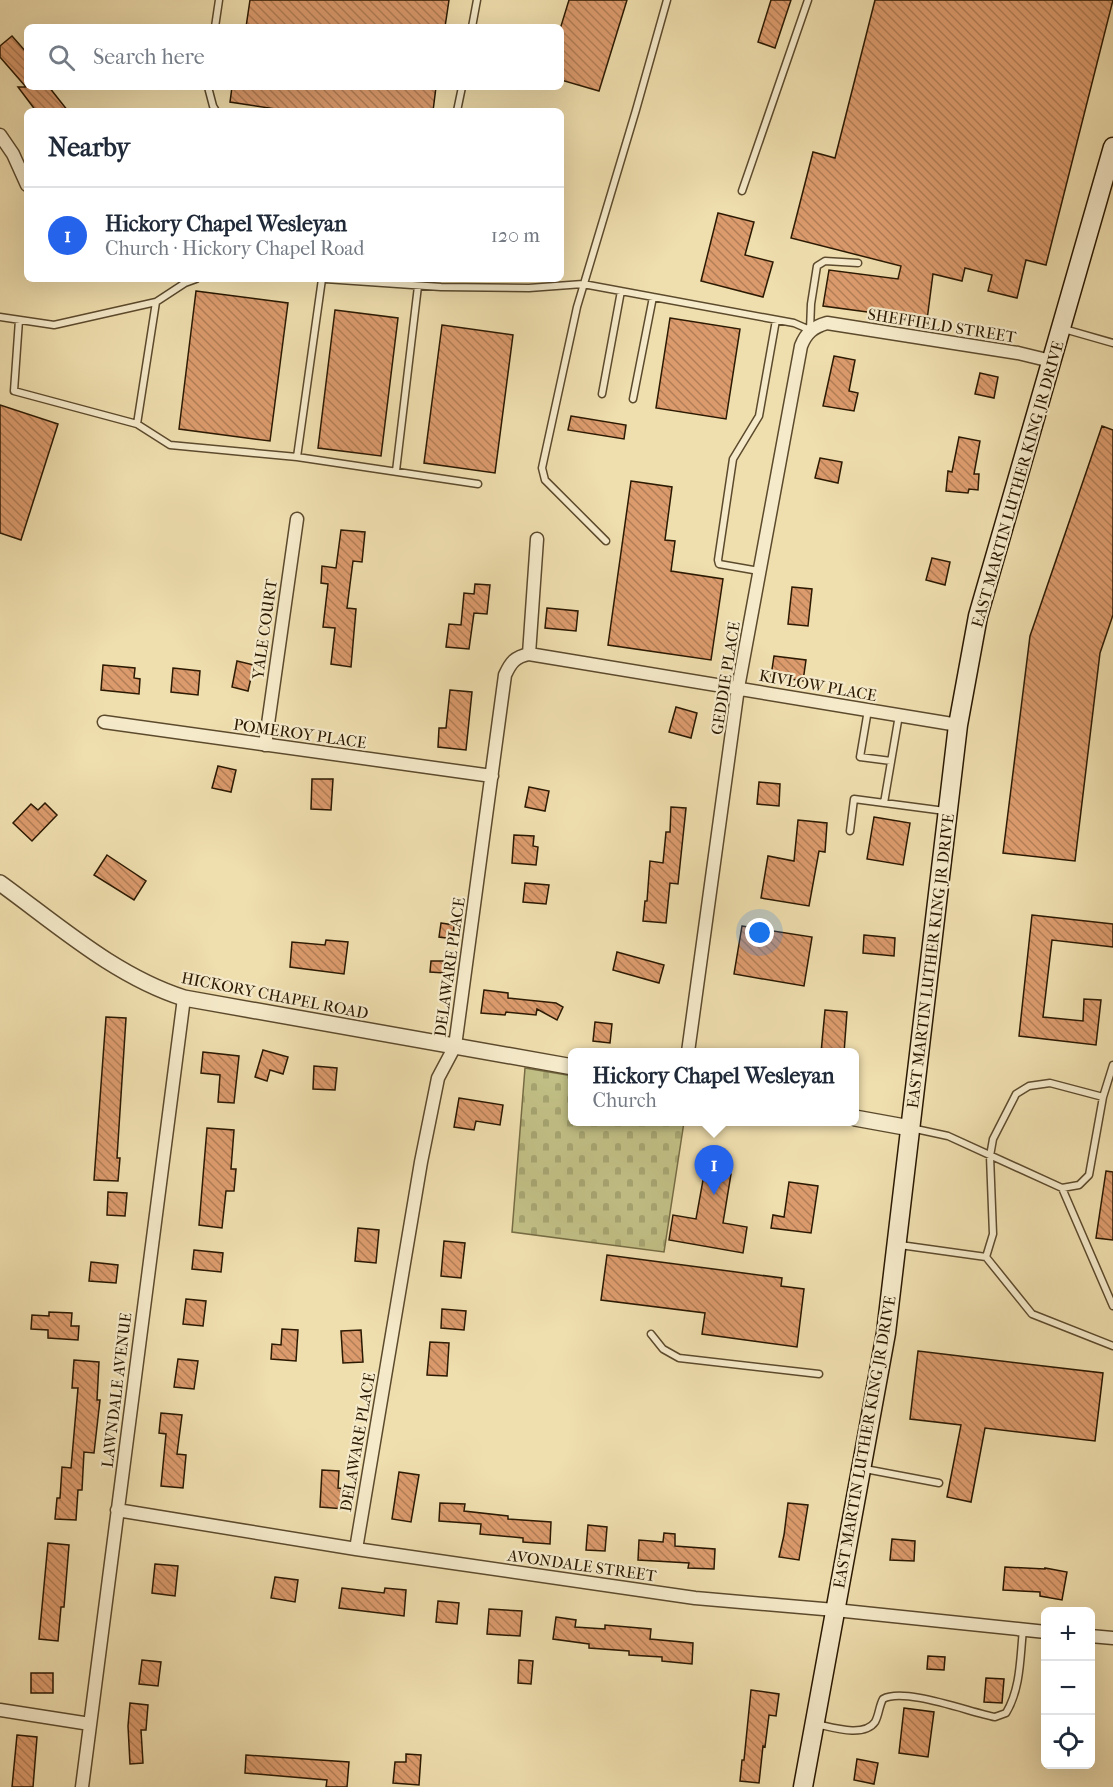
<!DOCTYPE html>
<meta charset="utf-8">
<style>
:root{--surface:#fff;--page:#f2f2f3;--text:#1f2937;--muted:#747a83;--line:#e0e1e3;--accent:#2563eb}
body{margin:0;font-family:"IM FELL French Canon",serif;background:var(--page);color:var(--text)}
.controls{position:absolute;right:18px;bottom:18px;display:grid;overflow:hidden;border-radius:9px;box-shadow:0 6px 24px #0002}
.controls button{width:54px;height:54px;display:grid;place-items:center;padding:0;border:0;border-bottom:2px solid var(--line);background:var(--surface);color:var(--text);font:30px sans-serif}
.you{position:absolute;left:760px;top:933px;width:21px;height:21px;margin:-15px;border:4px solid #fff;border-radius:50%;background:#1a73e8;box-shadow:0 0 0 9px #1a73e833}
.badge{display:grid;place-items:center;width:39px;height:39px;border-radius:50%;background:var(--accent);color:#fff;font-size:20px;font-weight:700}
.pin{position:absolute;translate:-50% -50px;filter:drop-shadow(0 2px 3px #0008)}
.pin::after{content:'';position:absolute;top:32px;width:21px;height:18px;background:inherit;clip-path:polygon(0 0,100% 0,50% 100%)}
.popup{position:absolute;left:568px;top:1048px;width:291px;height:78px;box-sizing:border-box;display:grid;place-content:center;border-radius:9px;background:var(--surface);filter:drop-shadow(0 2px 4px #0005);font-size:20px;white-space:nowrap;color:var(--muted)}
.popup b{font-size:22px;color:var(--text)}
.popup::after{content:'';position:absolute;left:50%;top:100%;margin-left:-12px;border:12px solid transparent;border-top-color:var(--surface)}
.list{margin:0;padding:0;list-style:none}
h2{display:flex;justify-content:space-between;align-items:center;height:78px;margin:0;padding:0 24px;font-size:26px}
h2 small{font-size:20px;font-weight:400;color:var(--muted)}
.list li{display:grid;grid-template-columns:39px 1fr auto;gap:18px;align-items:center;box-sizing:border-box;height:96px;padding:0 24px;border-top:2px solid var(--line)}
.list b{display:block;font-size:22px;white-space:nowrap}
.list p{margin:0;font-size:20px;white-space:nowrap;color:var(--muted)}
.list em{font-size:20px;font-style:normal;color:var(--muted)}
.icon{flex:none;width:33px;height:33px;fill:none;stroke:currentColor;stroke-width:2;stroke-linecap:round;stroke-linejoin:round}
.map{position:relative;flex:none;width:1113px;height:1787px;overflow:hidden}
.search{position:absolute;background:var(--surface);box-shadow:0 6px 24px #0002;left:24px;top:24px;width:540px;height:66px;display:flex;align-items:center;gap:15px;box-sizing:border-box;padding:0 21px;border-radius:9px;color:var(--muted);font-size:22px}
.panel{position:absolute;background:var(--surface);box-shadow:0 6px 24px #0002;left:24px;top:108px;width:540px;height:174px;border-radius:9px}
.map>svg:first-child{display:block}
.cemetery{fill:url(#cemetery-stones);stroke:#766c44;stroke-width:1.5}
.building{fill:url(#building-back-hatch);stroke:#2b1902;stroke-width:1.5}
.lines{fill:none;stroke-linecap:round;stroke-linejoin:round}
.service-casing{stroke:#5c4a2d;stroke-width:9}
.minor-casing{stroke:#5c4a2d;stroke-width:15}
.tertiary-casing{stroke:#5c4a2d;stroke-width:18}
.secondary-casing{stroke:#2b1902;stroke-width:21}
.service{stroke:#f5eaca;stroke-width:6}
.minor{stroke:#f5eaca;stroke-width:12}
.tertiary{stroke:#f5eaca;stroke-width:15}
.secondary{stroke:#f5eaca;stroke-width:18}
.labels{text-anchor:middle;stroke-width:4.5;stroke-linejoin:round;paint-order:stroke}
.street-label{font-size:16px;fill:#2b1902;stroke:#f5eaca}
</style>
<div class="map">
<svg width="1113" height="1787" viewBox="0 0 1113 1787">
<defs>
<pattern id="cemetery-stones" width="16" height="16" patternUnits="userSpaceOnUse" patternTransform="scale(1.5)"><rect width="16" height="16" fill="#c1bf85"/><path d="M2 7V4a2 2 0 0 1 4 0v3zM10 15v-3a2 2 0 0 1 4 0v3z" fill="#a6a471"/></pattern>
<pattern id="building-back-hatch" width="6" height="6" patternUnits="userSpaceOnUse" patternTransform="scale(1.5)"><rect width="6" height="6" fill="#dc9b6d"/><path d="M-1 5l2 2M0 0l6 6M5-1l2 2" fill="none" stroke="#b37e57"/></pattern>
</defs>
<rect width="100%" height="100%" fill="#efdeae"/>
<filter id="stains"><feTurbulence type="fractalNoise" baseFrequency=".00333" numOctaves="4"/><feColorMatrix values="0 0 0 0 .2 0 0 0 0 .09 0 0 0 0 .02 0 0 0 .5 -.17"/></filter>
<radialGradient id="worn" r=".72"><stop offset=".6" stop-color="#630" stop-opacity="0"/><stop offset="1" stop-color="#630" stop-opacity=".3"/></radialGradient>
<!-- cemetery -->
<path class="cemetery" d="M525,1068L573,1076V1122H684L664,1252L512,1232Z"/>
<!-- building -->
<path class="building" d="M250,0H449L445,27H246Z
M569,0H627L599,91L561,80V26Z
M771,0H791L775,48L758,42Z
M875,0H1113L1046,265L1026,260L1017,298L988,291L992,275L965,268L962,281L933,274L927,320L823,306L829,270L898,279L901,266L791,238L813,152L835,158Z
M12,36L27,53V87H49L68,111H36L18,87H26L0,57V46Z
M232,87H436L433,111H289L230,102Z
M718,213L754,222L745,255L773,262L763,297L701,281Z
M196,291L288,303L270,441L179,429Z
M335,310L398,318L381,456L318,448Z
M670,318L740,329L726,419L656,408Z
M442,325L513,335L495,473L424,463Z
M834,356L855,360L849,391L858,393L854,411L823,406Z
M980,373L998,377L994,398L975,394Z
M0,405L58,424L21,540L0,533Z
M571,416L626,425L624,439L568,430Z
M1102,426L1113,430V615L1100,653L1075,861L1003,853L1030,636Z
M959,437L980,441L974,474H979L978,490L969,489L968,493L946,491L948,471L952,472Z
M820,458L842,462L838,483L815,478Z
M631,481L672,487L665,540L675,541L671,571L723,579L711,660L608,645Z
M341,530L365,532L362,562L353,561L347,608L356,609L351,667L331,664L335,628L323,627L328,584L321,583L322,566L336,568Z
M932,558L950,562L945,585L926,580Z
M475,584L490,585L487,614L474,613L469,649L446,647L449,624L461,625L464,593L474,594Z
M792,587L812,589L808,626L788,624Z
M547,608L578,611L576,631L545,628Z
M774,656L806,660L803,681L771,676Z
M237,661L254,665L248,691L232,687Z
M103,665L135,668L134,678L140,679L139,694L101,690Z
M173,668L200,671L198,695L171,692Z
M450,690L472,692L466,750L438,747L439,728H446Z
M676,707L697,713L691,738L669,732Z
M218,766L236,770L231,792L212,788Z
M312,779H333L331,810L311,809Z
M759,782L780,784L779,806L757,804Z
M529,787L549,791L545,811L525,807Z
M45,803L57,815L32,841L13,823L31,804L38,810Z
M671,807L686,808L678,884L670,883L666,923L643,921L645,901H647L650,861L663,863L666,832H670Z
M874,817L910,823L903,865L867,859Z
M798,820L827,823L825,852L819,851L809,906L761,898L768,856L794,861Z
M514,835L534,836L533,846L538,847L536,865L512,863Z
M107,855L146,881L134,900L94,875Z
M525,883L549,885L546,904L523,902Z
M1032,915L1113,924V947L1052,940L1043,1017L1083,1021L1084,999L1101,1000L1096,1045L1019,1036Z
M441,923L454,925L453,939L439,937Z
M742,926L812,937L804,986L734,974Z
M864,935L895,938L894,956L863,953Z
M326,940L348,942L344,974L290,967L292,942L325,945Z
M617,952L664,965L659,983L613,970Z
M431,961H444V973L430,972Z
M484,990L508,993V998L556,1003L563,1007L557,1020L537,1009L536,1015L506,1012L505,1015L481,1013Z
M825,1010L847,1012L844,1053H821Z
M106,1017L126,1018L117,1158H120L118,1181L94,1180Z
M595,1022L612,1024L610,1043L593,1041Z
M263,1050L288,1057L283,1074L270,1070L267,1081L255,1077Z
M203,1052L239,1056L234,1103L218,1102L220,1075L201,1073Z
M314,1066L337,1068L335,1090L313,1089Z
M459,1098L503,1105L500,1125L476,1121L474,1130L454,1127Z
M207,1128L234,1130L231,1169H236L234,1191H226L222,1228L199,1225Z
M705,1169L731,1174L723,1223L747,1227L743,1253L669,1240L673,1215L696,1219Z
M1106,1171L1113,1172V1240L1096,1238Z
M789,1182L818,1186L811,1233L771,1228L773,1215L784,1217Z
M108,1192L127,1193L125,1216L107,1215Z
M358,1228L379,1230L376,1263L355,1261Z
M444,1241L465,1243L461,1278L441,1276Z
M194,1250L223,1253L221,1272L192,1269Z
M607,1255L782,1278L781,1286L804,1289L797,1347L702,1334L705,1313L601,1300Z
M91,1262L118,1265L116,1283L89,1281Z
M186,1299L206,1301L203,1326L183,1324Z
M442,1309L466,1311L464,1330L441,1328Z
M49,1312L72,1313L71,1326H79L78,1340L48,1338V1330L31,1329L32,1315L49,1316Z
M282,1329L298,1330L296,1361L271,1359L272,1344L281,1345Z
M361,1330L363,1362L343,1363L341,1331Z
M430,1342L449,1343L447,1376L427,1375Z
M918,1351L1103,1373L1095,1441L985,1428L971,1502L947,1497L961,1425L910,1419Z
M178,1359L198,1361L194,1389L174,1387Z
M74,1360L99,1362L97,1400H100L94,1453L84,1452L82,1490H78L76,1520L55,1519L57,1498H60L62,1467L71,1468L78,1388H72Z
M161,1413L182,1415L177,1454L186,1455L183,1488L161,1486L166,1434L159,1433Z
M322,1470L339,1471L338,1488L346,1489L345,1509L320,1507Z
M399,1472L419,1475L411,1522L392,1519Z
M440,1503L465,1504L464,1511L508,1516V1519L551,1522L550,1544L523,1542V1538L480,1534L481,1524L439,1521Z
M788,1503L808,1505L799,1560L779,1557L784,1535Z
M588,1525L607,1527L605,1551L586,1550Z
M664,1533L675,1534V1546L715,1549L714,1569L688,1568L689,1563L638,1560L639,1540L663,1542Z
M892,1539L915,1541L914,1561L890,1560Z
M48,1543L69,1545L64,1607H61L58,1641L39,1639Z
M155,1564L178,1566L175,1596L152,1593Z
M1005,1567L1045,1569V1568L1067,1572L1062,1600L1040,1596V1592L1003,1590Z
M275,1577L298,1580L295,1602L271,1598Z
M342,1588L384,1593L385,1588L406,1590L404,1616L339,1608Z
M438,1601L459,1603L457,1624L436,1622Z
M489,1609L522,1611L520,1636L487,1634Z
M556,1617L576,1620L575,1627L605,1629V1625L651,1629L650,1639L693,1643L692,1664L662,1661V1657L629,1655V1651L589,1648V1644L553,1639Z
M928,1656L945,1657L944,1670L927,1669Z
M142,1660L161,1662L158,1686L139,1684Z
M519,1660L533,1661L531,1684L518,1683Z
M31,1673H53V1693H31Z
M986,1678L1004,1679L1002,1703L984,1702Z
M751,1690L779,1694L776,1716L769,1715L765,1747L763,1746L759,1783L740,1781L742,1760H744Z
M130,1703L148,1705L146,1730H141L143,1763L130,1764L128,1726Z
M904,1708L934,1712L928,1757L899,1753Z
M17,1735L37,1737L33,1787H12Z
M406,1754L421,1755L419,1785L393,1783L395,1762H406Z
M246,1755L349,1762L347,1787H326L327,1780L245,1773Z
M857,1759L878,1763L874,1784L854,1780Z"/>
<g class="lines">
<!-- service casing -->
<g class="service-casing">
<path id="service" d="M215,27L219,0
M472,27L477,0
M208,87L213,106L216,111
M457,111L462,87
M742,191L808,0
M196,279L185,283L156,302L137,424L170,445L297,457L322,279
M325,279L441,287L529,288L583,284L794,323L810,330L811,304L817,266L825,261L858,263
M0,317L54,325L156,302
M19,320L14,391L137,424
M1064,329L1113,343
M602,394L621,291
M633,399L653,297
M297,457L478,484
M396,471L418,286
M606,541L545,480L542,468L577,307L636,110L667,0
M759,571L719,564L718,560L733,459L759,416L776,320
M868,710L860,757L891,761
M884,803L899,715
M850,831L854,799L945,811
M911,1128L948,1136L1062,1188L1079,1185L1089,1175L1103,1097L1113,1065
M1062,1188L1113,1306
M900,1245L986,1257L1032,1314L1113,1346
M986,1257L993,1234L990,1156L993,1139L1016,1094L1029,1086L1050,1083L1103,1097
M651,1334L663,1349L679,1358L819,1374
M865,1469L939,1483
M816,1724C831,1727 864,1738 875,1722C879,1715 879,1706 883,1699C904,1687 969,1712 995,1717L1006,1713C1021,1688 1020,1657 1023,1630"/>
</g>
<!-- minor casing -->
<g class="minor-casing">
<path id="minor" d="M0,135L13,154L27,185
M529,654L537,539
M104,722L492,776
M265,745L297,519
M688,1052L738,688L801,346C806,333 813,327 827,323L1018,353L1051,361
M117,1510L356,1549L695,1598L835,1610L1046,1632
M356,1549L421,1162L438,1078L455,1046L505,675C511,662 515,657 529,654L958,725
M1090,1636L1113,1638
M0,1710L90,1724
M82,1787L184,998"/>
</g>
<!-- tertiary casing -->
<g class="tertiary-casing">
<path id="tertiary" d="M0,883C58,925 115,976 184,998L573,1067
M855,1118L910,1128"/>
</g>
<!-- secondary casing -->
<g class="secondary-casing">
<path id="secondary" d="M803,1787L886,1333L958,725L978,616L1113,147"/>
</g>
<!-- service -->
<use href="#service" class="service"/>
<!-- minor -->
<use href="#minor" class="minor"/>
<!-- tertiary -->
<use href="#tertiary" class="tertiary"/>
<!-- secondary -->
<use href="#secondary" class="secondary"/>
</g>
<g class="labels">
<!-- street labels -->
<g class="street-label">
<text transform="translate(942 325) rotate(9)" y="6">SHEFFIELD STREET</text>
<text transform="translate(1017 484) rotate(-74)" y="6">EAST MARTIN LUTHER KING JR DRIVE</text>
<text transform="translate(264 629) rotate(-82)" y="6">YALE COURT</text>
<text transform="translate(725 678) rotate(-81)" y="6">GEDDIE PLACE</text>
<text transform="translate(818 685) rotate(10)" y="6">KIVLOW PLACE</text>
<text transform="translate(300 733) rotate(8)" y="6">POMEROY PLACE</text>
<text transform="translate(930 961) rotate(-83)" y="6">EAST MARTIN LUTHER KING JR DRIVE</text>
<text transform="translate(449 967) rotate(-82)" y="6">DELAWARE PLACE</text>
<text transform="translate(275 995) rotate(11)" y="6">HICKORY CHAPEL ROAD</text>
<text transform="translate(116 1390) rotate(-83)" y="6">LAWNDALE AVENUE</text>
<text transform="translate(357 1442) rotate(-80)" y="6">DELAWARE PLACE</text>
<text transform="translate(864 1442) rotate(-80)" y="6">EAST MARTIN LUTHER KING JR DRIVE</text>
<text transform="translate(582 1565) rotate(8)" y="6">AVONDALE STREET</text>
</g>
</g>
<rect width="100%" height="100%" filter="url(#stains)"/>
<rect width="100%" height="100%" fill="url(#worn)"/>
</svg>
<div class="controls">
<button>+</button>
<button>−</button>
<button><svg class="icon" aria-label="locate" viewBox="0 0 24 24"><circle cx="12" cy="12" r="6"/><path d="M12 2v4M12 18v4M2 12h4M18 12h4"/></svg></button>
</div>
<div class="you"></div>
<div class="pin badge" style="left:714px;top:1195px">1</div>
<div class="popup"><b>Hickory Chapel Wesleyan</b>Church</div>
<div class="search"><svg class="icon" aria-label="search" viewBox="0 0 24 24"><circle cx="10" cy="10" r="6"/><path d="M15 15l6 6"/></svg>Search here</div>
<section class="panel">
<h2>Nearby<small></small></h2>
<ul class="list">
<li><span class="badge">1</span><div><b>Hickory Chapel Wesleyan</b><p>Church · Hickory Chapel Road</p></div><em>120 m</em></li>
</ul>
</section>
</div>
